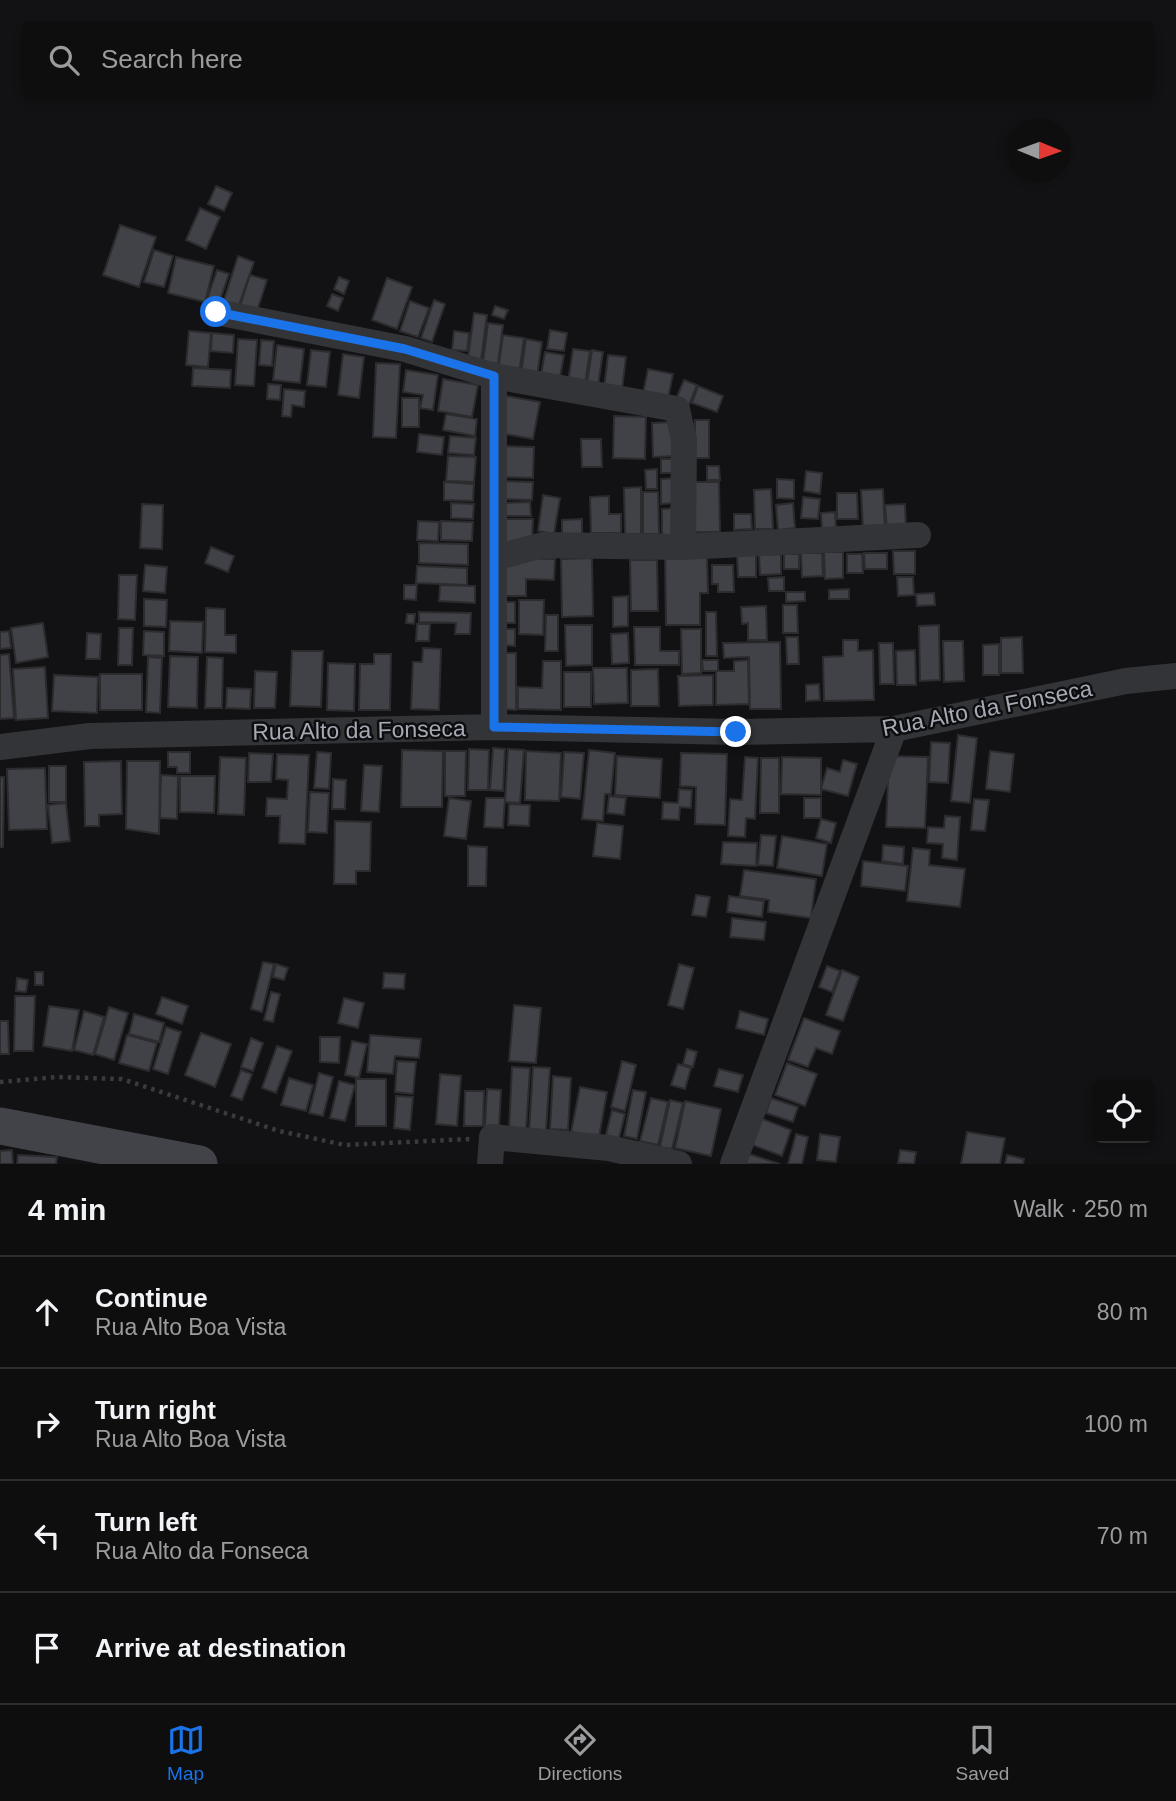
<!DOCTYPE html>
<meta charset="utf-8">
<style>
:root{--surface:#0e0e0f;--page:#1c1c1d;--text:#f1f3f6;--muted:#9b9c9e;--line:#2e2e2f;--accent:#1a73e8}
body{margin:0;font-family:Arial,sans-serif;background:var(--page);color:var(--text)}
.controls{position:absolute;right:21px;bottom:21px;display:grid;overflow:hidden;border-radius:10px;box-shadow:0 4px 10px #0003}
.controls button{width:63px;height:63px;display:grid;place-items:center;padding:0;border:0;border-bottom:2px solid var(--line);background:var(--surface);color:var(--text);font:35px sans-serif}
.compass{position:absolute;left:1008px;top:119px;width:63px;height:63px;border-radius:50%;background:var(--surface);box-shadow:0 4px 10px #0003;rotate:91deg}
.stop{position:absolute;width:21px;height:21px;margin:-16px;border:5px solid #1a73e8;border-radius:50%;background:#fff}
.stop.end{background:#1a73e8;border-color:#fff;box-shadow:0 2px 7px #0008}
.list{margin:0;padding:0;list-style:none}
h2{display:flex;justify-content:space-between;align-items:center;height:91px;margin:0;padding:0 28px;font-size:30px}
h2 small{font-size:23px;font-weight:400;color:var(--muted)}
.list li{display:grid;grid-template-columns:46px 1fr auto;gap:21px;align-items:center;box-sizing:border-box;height:112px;padding:0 28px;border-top:2px solid var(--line)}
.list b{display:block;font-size:26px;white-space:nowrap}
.list p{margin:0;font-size:23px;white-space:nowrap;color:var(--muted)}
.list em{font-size:23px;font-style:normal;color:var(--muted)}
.icon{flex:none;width:38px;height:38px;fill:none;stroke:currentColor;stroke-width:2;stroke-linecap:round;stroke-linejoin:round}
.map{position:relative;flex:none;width:1176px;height:1164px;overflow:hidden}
.search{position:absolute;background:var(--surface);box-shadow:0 4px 10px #0003;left:21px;right:21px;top:21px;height:77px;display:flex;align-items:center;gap:18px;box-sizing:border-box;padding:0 24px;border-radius:10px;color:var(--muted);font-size:26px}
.sheet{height:539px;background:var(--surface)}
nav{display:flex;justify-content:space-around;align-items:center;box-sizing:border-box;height:98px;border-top:2px solid var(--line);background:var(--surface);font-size:19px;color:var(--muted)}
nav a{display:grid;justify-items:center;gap:4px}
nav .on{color:var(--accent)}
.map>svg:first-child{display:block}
.building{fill:#414247;stroke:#2c2c2f;stroke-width:2}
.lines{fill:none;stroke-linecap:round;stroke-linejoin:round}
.path{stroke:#3a3b3f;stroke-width:4.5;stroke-dasharray:3.5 5;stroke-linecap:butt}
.street{stroke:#333438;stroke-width:26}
.secondary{stroke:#424348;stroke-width:37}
.route{stroke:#1a73e8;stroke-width:9}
.labels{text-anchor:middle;stroke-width:5;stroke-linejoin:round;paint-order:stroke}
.street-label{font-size:23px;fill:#a5a9b3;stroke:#0d0d0f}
</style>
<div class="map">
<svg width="1176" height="1164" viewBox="0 0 1176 1164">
<rect width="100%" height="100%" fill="#121214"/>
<!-- building -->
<path class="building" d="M216,186L232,193L224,211L208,204Z
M200,208L220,217L206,249L186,240Z
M120,225L156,237L139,287L103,275Z
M154,250L173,256L164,287L144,282Z
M238,256L254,262L238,308L223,303Z
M176,257L214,266L205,302L168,293Z
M217,270L229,274L218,306L206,302Z
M250,275L267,280L257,311L240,306Z
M339,277L349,281L344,294L334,289Z
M387,278L412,287L397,329L372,320Z
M332,294L343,298L338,311L327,306Z
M434,300L445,304L432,342L421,338Z
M410,301L429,308L418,337L400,331Z
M495,306L508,310L504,319L492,315Z
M474,313L487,315L481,360L468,358Z
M488,323L503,325L498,364L483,362Z
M550,330L567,333L564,351L547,349Z
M189,331L211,333L208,367L186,365Z
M454,331L469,333L467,351L452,350Z
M212,333L234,335L233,353L211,351Z
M503,335L524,338L519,374L498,371Z
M238,339L257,340L254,386L235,385Z
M526,339L542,342L537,377L521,374Z
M261,340L274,341L272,366L259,365Z
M277,345L304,349L300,383L273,380Z
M573,349L590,351L585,384L568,382Z
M311,350L330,352L326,387L307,385Z
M592,350L603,352L598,386L587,384Z
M545,352L564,355L559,383L540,380Z
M343,354L364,357L359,398L338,395Z
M608,355L626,357L622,390L604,388Z
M376,363L400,364L396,438L373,437Z
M193,368L231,370L230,388L192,386Z
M648,369L673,374L667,403L642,399Z
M406,370L438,375L433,410L420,408L423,395L403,392Z
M443,379L478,385L472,417L438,411Z
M684,380L697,385L689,405L676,399Z
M268,384L281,385L280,400L267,399Z
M698,386L723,396L717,412L692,403Z
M284,389L305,391L304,407L292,405L291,417L282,416Z
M506,396L540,402L533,439L499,433Z
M402,398H419V427H402Z
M446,414L477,419L475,436L443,430Z
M614,416L646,417L645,459L613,458Z
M695,420H709V458H695Z
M674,422L675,456L653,457L652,423Z
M419,434L444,437L442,455L417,452Z
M450,436L476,438L474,455L448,453Z
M581,439H601L602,467H582Z
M503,446L534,447L533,478L502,477Z
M448,456L476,457L474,482L446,481Z
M661,459H673L674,473H661Z
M707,466H719L720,480H707Z
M657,469V489H646L645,470Z
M806,471L822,473L820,494L804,491Z
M675,478L676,503L661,504V479Z
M777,479L794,480V499L777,498Z
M504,481L533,482L532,500L504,499Z
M444,482L474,484L473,501L444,500Z
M693,482H719L720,532H694Z
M641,487V534H625L624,488Z
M771,489L773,529H755L754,490Z
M883,489L885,529L863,530L861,490Z
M643,492H658L659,534H643Z
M837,493H857L858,519H837Z
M543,495L560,498L554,534L538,531Z
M609,496V514H621V533H591L590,497Z
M803,497L820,499L818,519L801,518Z
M530,502L531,516H502V503Z
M451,503L474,504L473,519L451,518Z
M793,503L795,528L778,530L776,505Z
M142,504L163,505L162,549L140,548Z
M905,504L906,530L887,531L885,505Z
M678,508L679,535L662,536V509Z
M835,512L836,528L822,529L821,513Z
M734,514H751L752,529L734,530Z
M502,519H533L532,543L501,542Z
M582,519V535L562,536V520Z
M418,521L439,522L438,541L417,540Z
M441,521L473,522L472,541L441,540Z
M419,543L468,544V565L419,563Z
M211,547L234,556L228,572L205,563Z
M893,551H915V574H894Z
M824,552H843V578L825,579Z
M801,553H822L823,576L802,577Z
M864,553H887V569H865Z
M707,554L708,593H700V625H666L665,555Z
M781,554V574L760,575L759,555Z
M784,554H799V569H784Z
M847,554H862L863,573H847Z
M737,555H756V577H738Z
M511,558L555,559L554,580L526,579V596H502L503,566Z
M592,558L593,616L562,617L561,559Z
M630,560H657L658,611H631Z
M145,565L167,567L165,593L143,591Z
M712,565H733L734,592H718V584H712Z
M417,566L467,568V585L416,583Z
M119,575H137L135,620L118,619Z
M784,577V591H769L768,578Z
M897,577H913L914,595L898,596Z
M404,585H417L416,600L404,599Z
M440,585L475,586V603L439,601Z
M849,589V599H829V590Z
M786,592H805V601L786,602Z
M934,593L935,605L917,606L916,594Z
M628,596V626L613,627V597Z
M144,599L167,600L166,627L144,626Z
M519,600H544L543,635L519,634Z
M504,602H515V623H503Z
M783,605H797L798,633H783Z
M766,606L767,640H748V623L742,624L741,607Z
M206,608L225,609V635H236V653L205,652Z
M419,612L471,613L470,634H455L456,623L419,622Z
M706,612H716L717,656H706Z
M407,614H415L414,624L406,623Z
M546,615H558V651H545Z
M170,621L203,622L202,653L169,651Z
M43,623L48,657L16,663L11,628Z
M417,624H430L429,641H416Z
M565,625H592V665L566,666Z
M939,625L940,680L920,681L919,626Z
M634,627H660V651H679V665H635Z
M119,628H133L132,665H118Z
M503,629H515V646L503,645Z
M681,629H701V673L682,674Z
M9,631L11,648L0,649V632Z
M144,631L164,632V656L143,655Z
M87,633L101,634L100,659H86Z
M628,633L629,663L612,664L611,634Z
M786,637H798L799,664H787Z
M1022,637L1023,673H1001V638Z
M843,640H858V651L873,650L874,700L824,701L823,657L843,656Z
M943,641H963L964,681L944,682Z
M780,642L781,709H750L749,657L724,658L723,643Z
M879,643H893L894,684H880Z
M999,644V675H983V645Z
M423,648L441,649L439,710L411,709L413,662H422Z
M915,650L916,685H897L896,651Z
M292,651H323L321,707L290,706Z
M504,653H516V710L503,709Z
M9,654L14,718L0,719V655Z
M374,654H391L390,710H359L360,664H374Z
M170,656L198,657L197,708L168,707Z
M148,657L162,658L160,713L146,712Z
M207,657L223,658L222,708H205Z
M702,660H718V671H703Z
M748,660L749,704L716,705V671H734V661Z
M543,661H561V710L518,709V687L542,688Z
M328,663L355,664L354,711L327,710Z
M45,667L48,718L16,720L13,669Z
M593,668H627L628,703L594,704Z
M658,669L659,706H631V670Z
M255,671L277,672L275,708H254Z
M564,672H591V707H564Z
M100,674H142V710H100Z
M54,675L98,677L97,713L52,711Z
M713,675V705L679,706L678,676Z
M819,684L820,700L806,701V685Z
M227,688L251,689L250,709L226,708Z
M958,735L977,738L970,803L951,801Z
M931,742L950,743L948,783L929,782Z
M493,748L505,749L503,791L490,790Z
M469,749L489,750L488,790H468Z
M508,749L524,750L520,803L505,802Z
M402,750L443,751L442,807H401Z
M589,750L615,753L611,794H605L603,821L582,819Z
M445,751H466L465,796H445Z
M526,751L561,753L559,801L525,800Z
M990,751L1014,754L1010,792L986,789Z
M168,752H190V773H177V767H168Z
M317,752L331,753L329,789L314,788Z
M564,752L584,753L580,799L561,797Z
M249,753L273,754L271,782H248Z
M681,753L727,754L725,825L695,824L696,787L680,786Z
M277,754L309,755L305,844L279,843L280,816H266L267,798L287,799L288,780L276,779Z
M617,756L662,759L660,798L615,795Z
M889,756L928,757L925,828L886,827Z
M220,757L246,758L244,815L218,814Z
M745,757L758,758L755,819L746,818L745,837L728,836L730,799L742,800Z
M782,757L821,758V795L781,794Z
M761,758H779V813H760Z
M843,760L857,764L848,796L821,789L827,768L840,772Z
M121,761L122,814L99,815V826H85L84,762Z
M127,761H160L159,834L126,829Z
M364,765L382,766L379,812L361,811Z
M49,766H66V802H49Z
M45,768L47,829L9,830L7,769Z
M161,775L178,776L177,819L160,818Z
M180,776H215L214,813L180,812Z
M0,777H4L3,847H0Z
M333,779L346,780L345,809H332Z
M679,789L692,790L691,808L680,807L679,820L662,819L663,802L678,803Z
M310,792L329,793L327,833L308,832Z
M609,796L626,798L624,815L607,813Z
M449,798L471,801L466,839L444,836Z
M486,798H505L503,828L484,827Z
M804,798H821V818H804Z
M974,799L989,800L985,831L971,830Z
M66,803L70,841L52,843L48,805Z
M509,804L530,805L529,826L508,825Z
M945,816L960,817L957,860L942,858L943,844L927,843L928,827L944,828Z
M821,819L836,823L831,843L816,838Z
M335,821L371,822L370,871H356V884H334Z
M597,823L623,826L620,859L593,856Z
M761,835L776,836L773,866L758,865Z
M782,836L827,844L822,876L777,868Z
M723,842L757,843L756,866L721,864Z
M883,845L904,847L903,864L882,861Z
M468,846L487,847L486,886H468Z
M913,848L930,850L929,865L965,869L960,907L907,901Z
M863,861L908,866L905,891L861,886Z
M744,870L816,879L811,918L768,912L769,900L740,896Z
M696,895L710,897L706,917L692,915Z
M729,896L764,901L762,917L727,912Z
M732,918L766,922L764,940L730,937Z
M263,962L274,964L262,1012L251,1009Z
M276,964L288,968L284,980L273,977Z
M679,964L694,968L683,1009L668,1005Z
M827,966L840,971L832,992L819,987Z
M842,970L859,977L843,1021L826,1015Z
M35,972H43V985H35Z
M384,973L405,974L404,989L383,988Z
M17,978L28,980L26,992L16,991Z
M271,992L280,994L273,1022L264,1020Z
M15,996H35L33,1051H14Z
M162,997L188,1006L182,1024L156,1014Z
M344,998L364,1003L358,1028L338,1023Z
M514,1005L541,1008L536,1063L509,1061Z
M49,1006L79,1010L72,1051L43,1046Z
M109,1007L128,1013L114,1060L95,1054Z
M84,1011L104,1017L93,1055L74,1050Z
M740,1011L768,1019L764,1035L736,1028Z
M134,1014L164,1023L159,1042L129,1034Z
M804,1018L840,1031L832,1054L816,1048L808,1067L788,1060Z
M0,1021H8L9,1054H0Z
M166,1027L181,1032L168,1074L153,1069Z
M201,1033L231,1044L215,1087L185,1075Z
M127,1035L157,1043L149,1071L119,1063Z
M370,1035L421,1039L419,1058L395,1056L393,1074L367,1072Z
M320,1037H340L339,1063L320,1062Z
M251,1038L263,1043L253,1071L241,1067Z
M352,1041L367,1044L359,1078L345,1075Z
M277,1046L292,1051L276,1093L262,1088Z
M687,1049L697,1052L693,1067L683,1064Z
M397,1061L416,1062L413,1094L395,1092Z
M622,1061L636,1065L625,1111L611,1107Z
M787,1063L817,1074L805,1106L775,1095Z
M678,1064L691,1068L685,1089L671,1085Z
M512,1067L530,1068L526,1131L509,1130Z
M533,1067L550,1068L546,1132H529Z
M719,1069L743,1075L738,1092L714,1086Z
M241,1070L252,1074L242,1100L231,1096Z
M319,1073L333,1077L323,1116L309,1113Z
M440,1074L461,1076L457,1126L436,1124Z
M553,1076L571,1078L568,1130L550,1129Z
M289,1078L313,1085L306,1111L281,1105Z
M356,1079H386V1126H356Z
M339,1081L355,1085L345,1121L330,1118Z
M580,1087L607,1092L599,1137L571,1132Z
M487,1089L501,1090L499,1127L485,1126Z
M633,1090L646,1092L637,1139L624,1136Z
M465,1091H484L483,1126H464Z
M396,1096L413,1097L410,1130L394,1128Z
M651,1098L668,1102L658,1145L640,1141Z
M771,1098L798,1107L793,1122L766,1113Z
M670,1100L683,1103L672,1149L660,1147Z
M685,1101L721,1109L711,1156L675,1148Z
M612,1110L625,1114L618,1142L605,1139Z
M760,1118L791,1130L782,1156L750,1144Z
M967,1132L1005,1138L1000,1164H961Z
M796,1134L808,1137L802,1164H788Z
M820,1134L840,1137L836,1162L817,1160Z
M12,1150L13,1164H0V1151Z
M900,1150L916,1152L914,1164L898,1163Z
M749,1154L780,1164H746Z
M18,1155L57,1157L56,1164H17Z
M1007,1155L1024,1159L1023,1164H1005Z"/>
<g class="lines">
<!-- path -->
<path class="path" d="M0,1082L56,1077L122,1079L279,1131L345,1145L470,1139"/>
<!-- street -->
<path class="street" d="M216,312L405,349L494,376L677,409L684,440L683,547
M494,376V727
M494,558L543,545L683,547L918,535
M0,747L90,736L494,727L736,732L894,729L1126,681L1176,676
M490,1164L492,1137L609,1148L679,1164
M733,1164L894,729"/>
<!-- secondary -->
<path class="secondary" d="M0,1126L199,1164"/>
</g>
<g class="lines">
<!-- route -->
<path class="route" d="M216,312L405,349L494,376V727L736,732"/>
</g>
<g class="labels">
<!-- street labels -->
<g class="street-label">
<text transform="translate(987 708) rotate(-11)" y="8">Rua Alto da Fonseca</text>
<text transform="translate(359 730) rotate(-1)" y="8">Rua Alto da Fonseca</text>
</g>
</g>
</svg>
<div class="controls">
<button><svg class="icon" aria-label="locate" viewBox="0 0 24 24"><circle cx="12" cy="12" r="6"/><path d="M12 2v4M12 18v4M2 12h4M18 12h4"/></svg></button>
</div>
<svg class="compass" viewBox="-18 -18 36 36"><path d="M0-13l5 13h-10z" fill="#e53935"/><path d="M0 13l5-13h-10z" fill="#9b9c9e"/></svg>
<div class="stop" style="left:216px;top:312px"></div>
<div class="stop end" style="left:736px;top:732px"></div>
<div class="search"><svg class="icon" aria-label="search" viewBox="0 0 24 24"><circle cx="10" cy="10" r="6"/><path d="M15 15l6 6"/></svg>Search here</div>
</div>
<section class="sheet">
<h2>4 min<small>Walk · 250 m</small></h2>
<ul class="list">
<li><svg class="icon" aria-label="ahead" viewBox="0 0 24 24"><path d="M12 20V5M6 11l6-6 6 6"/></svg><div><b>Continue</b><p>Rua Alto Boa Vista</p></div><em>80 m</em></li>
<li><svg class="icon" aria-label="right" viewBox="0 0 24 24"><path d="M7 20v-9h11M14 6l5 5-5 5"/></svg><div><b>Turn right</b><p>Rua Alto Boa Vista</p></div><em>100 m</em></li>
<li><svg class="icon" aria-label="left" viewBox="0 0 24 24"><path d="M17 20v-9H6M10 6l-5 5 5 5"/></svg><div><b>Turn left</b><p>Rua Alto da Fonseca</p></div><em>70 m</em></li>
<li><svg class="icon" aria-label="arrive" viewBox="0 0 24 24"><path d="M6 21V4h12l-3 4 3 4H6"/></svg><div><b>Arrive at destination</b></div></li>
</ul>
</section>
<nav>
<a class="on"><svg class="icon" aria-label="map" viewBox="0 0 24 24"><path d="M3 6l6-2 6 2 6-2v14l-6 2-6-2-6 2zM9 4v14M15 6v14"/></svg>Map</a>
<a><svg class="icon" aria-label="directions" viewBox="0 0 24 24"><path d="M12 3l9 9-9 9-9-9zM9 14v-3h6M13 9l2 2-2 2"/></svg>Directions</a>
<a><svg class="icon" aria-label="saved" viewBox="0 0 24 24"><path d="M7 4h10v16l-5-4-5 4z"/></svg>Saved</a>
</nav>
